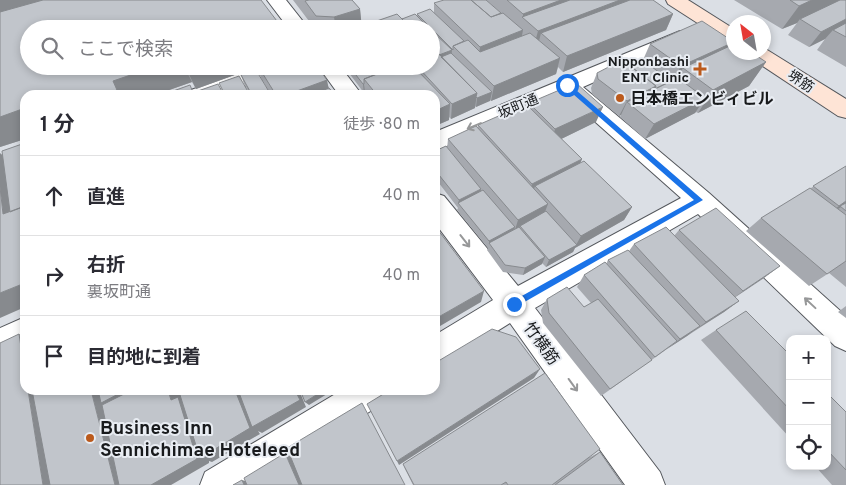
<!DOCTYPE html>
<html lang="ja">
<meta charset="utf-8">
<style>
:root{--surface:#fff;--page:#f7f7f7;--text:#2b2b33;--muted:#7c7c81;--line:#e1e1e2}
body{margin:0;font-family:Overpass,"Noto Sans JP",sans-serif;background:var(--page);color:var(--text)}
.controls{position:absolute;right:15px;bottom:15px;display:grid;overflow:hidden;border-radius:10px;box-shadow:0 2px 8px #0003}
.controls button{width:45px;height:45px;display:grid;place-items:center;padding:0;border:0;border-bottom:1px solid var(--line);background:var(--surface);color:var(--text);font:25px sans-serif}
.compass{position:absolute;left:726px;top:15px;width:45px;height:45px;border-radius:50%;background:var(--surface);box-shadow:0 2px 8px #0003;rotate:329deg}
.stop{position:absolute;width:15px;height:15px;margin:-11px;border:4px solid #1a73e8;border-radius:50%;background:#fff}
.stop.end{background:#1a73e8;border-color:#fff;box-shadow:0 1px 5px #0008}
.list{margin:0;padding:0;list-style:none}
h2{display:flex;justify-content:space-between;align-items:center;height:65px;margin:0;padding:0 20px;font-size:21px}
h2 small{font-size:16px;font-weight:400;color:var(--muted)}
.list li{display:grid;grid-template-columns:32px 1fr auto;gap:15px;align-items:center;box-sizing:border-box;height:80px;padding:0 20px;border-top:1px solid var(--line)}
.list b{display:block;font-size:19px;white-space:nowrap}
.list p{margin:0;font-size:16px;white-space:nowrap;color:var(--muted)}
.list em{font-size:16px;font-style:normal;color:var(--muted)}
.icon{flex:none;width:28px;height:28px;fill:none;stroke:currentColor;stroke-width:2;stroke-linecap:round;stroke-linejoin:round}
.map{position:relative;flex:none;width:846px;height:485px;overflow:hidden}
.search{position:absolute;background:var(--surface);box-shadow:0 2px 8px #0003;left:20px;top:20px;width:420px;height:55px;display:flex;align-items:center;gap:12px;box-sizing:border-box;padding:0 18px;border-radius:28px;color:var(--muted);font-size:19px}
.panel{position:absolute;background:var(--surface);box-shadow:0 2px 8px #0003;left:20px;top:90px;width:420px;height:305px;border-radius:15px}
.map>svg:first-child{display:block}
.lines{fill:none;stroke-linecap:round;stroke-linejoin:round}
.street-casing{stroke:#54575c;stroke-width:2}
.secondary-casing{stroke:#54575c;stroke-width:2}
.street{fill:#fff;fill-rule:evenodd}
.secondary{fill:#fee4d6;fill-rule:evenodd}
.wall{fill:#a6a9af}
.shaded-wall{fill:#878a8e}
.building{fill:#c1c5cb;stroke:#878a8e}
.oneway{stroke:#979899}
.route{fill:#1a73e8}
.poi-dot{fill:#bb5a1c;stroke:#e8ecf2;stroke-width:2}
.labels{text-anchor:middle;stroke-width:4;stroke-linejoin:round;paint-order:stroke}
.far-poi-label{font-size:14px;font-weight:bold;fill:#181a1c;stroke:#e8ecf2;text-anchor:end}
.far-street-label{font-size:14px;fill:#181a1c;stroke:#e8ecf2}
.poi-label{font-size:16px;font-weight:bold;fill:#181a1c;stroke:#e8ecf2;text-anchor:start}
.street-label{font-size:16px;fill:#181a1c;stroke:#e8ecf2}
.near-poi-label{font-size:19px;font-weight:bold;fill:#181a1c;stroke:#e8ecf2;text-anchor:start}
</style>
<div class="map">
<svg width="846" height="485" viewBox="0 0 846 485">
<rect width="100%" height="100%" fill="#dbdfe5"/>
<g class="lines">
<!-- street casing -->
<g class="street-casing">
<path id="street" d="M267,0H286L309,29H289Z
M680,31L687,33L690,37L687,41L583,87L709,193L846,316V351L835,346L698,214L535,308L660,472L665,485H625L510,323L446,363L435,367V335L493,300L435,223V193L444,196L518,286L681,198L565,95L435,151V132Z
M259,66H291L288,71L221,95H188L191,90Z
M318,66H340L362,95H339Z
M25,317V347L0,358V328Z
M342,390H390L385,402L252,485H200L205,472Z"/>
</g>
<!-- secondary casing -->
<g class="secondary-casing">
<path id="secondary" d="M666,0H688L734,29V44L727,42L668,4Z
M764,48L846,99V118L838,116L749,57L746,52H764Z"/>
</g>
<!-- street -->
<use href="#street" class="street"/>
<!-- secondary -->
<use href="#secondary" class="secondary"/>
</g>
<!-- wall -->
<path class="wall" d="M0,0L29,66H317L329,88L335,95H271L261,78L257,67L196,89L192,82L155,95H25V139L0,147Z
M293,0H352L360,9L362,29H315Z
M486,0H653L673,14L666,30L563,72L558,67L556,74L491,101L490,100L476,107L475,106V108L451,119L449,117V120L435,126V95H366L365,93H364L349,73V74L343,66H431V29H365V27L369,26L368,24L417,16V14H434V3L501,13Z
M734,0H846V67L817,50L825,39L809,47L788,35L797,23L782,29Z
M734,42L732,44L766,62L749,86L698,113L696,112L695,113L645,139L620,117L621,115L619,116L592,94L591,88L597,73L643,60L650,44Z
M241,75L271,95H251L244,84Z
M529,103L596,122L561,139L582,159L580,163L632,207L624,220L575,248L573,252L546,267L542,263V264L523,275L503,272L487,250L488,248L457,210L458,208L435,178V151L447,149L448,139L477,128L478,125L528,106Z
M846,166V287L829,273L809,286L746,231L761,218L811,188Z
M679,230L780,266L735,297L739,301L724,312L667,349L601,396L543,323L541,310L547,299L584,307L591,303L577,287L584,275L606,264L608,260L629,251L634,244L674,236Z
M846,306V318L838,312Z
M716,330L790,355V438L701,340Z
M827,393L846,412V485H832L815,466H827Z
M600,452L623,485H413L405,469L403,464L590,457Z"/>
<!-- shaded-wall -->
<path class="shaded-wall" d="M0,0H47L0,13Z
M561,0H572L523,18V14Z
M620,0H639L541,33L538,45L534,46L538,31Z
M812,0H846L800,19L797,23L782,29L799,6Z
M360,9L362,29H336L334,17Z
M673,14L666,30L563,72L567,56Z
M846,19V29L833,30L825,39L809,47L821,32Z
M523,30L520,46L478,62L480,47Z
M734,42L719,66L683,68L672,88V82L681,66Z
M452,50L451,59L437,56Z
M560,58L556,74L491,101L494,86Z
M766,62L749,86L698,113L713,90Z
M157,66H184L192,82L155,95H101L113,81Z
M185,66H257V67L196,89Z
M327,80L330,95H286Z
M363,84H364L365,93H364Z
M656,86L648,102H627L621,115L619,116L627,101Z
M492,92L490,101L476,107L477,98Z
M477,93L475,108L451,119L452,104Z
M705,98L695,113L645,139L654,124Z
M450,104L449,120L435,126V111Z
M603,107L596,122L551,144L555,129Z
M25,108V139L0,147V117Z
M0,153L16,167L23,210L3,214L0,187Z
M582,159L576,173L535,186L532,196L527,198L532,184Z
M481,189L480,197L458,203L459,200Z
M846,201V204L822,219L839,206Z
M548,204L543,217L520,226L518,230L514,233L518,220Z
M632,207L624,220L575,248L573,252L546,267L549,260L576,245L581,236Z
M515,227L513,234L489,243V241Z
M545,257L542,264L523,275L525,268Z
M780,266L764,278L728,302L743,291Z
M25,283V307L0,318V293Z
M484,291L481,302L435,329V319Z
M739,301L724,312L692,332L706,322Z
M700,326L687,336L667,349L680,339Z
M19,334L25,337V373Z
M540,369L534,378L399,465L397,461Z
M28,390H47L64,485H43Z
M91,390H155L132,485H115Z
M168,390H299L306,407L262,433L258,431L260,434L212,462L209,461V463L171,485H151L171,400Z
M324,390H331L332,391L309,405L305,402Z
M285,453L293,457L305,485H299Z
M242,480L252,483L253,485H244Z"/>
<!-- building -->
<path class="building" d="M43,0H261L283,29H29V66H157L113,81L117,90L101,95H25V108L0,117V12Z
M309,0H352L360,9L334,17L316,16L305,1Z
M444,0H471L491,17L503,13L523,30L480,47L434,3Z
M471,0H486L501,13L491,17Z
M507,0H561L523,14Z
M570,0H620L538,31L522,17Z
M630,0H653L673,14L567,56L541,33Z
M790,0H812L799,6Z
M840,0H846V19L821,32L800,19Z
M430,9L464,41L453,46V50L417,14Z
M397,14L412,29H366L365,27L370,26L368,24Z
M415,14L430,29H412L402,19Z
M702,21L734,42L681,66L650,44Z
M846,23V37L833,30Z
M431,30L452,50L439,55L436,51L434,52V50L431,47Z
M530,33L560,58L494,86L453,46L468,40L480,52Z
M734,44V52H751L766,62L713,90L683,68Z
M436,51L477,93L452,104L417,66H431V53Z
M451,53L492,92L477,98L476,97L477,93L441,57Z
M641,59L671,81L655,89L656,86L628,64Z
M622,60L656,86L627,101L598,79L597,73Z
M258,66H317L327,80L286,95H276Z
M349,66H392L393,68L364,79V84H363Z
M397,66H413L450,104L435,111V95H377L364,79Z
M256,70L271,95H252L241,75Z
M239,76L250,95H225L219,83Z
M678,78L705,98L654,124L627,102Z
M576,83L603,107L555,129L529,103Z
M218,84L224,95H197L195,92Z
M190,85L194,95H162Z
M329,88L335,95H311Z
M526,104L582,159L532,184L478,125Z
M476,126L548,204L518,220L448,139Z
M25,143V206L10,212L2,151Z
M446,146L481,189L459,200L435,170V151Z
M584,161L632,207L581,236L535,186Z
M846,166V201L839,206L813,186Z
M0,187L3,214L25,206V283L0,293Z
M810,188L846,215V261L827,274L761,218Z
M483,190L515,227L489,241L458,203Z
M846,203V211L840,206Z
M716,208L780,266L743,291L679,230Z
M546,211L577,245L549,260L520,226Z
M435,226L484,291L435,319Z
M519,227L545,257L525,268L505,265L489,243Z
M666,227L739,301L706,322L634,244Z
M628,250L700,326L680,339L608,260Z
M605,262L677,341L655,357L584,275Z
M567,287L584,307L598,299L652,360L610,389L549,313L547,299Z
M746,311L790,355V410L716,330Z
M492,329L516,337L540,369L397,461L367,404L390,390H435V363Z
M25,333V351L22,334Z
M19,334L25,373V390H28L43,485H0V343Z
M545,373L600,449L552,485H508L506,482L501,485H414L403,464Z
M32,390H91L115,485H50Z
M98,390H126L101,403Z
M132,390H168L171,400L178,397L197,459L151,485H119L102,405Z
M173,390H182L174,394Z
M189,390H235L250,428L200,458L180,395Z
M238,390H295L300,400L252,427Z
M300,390H324L305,402Z
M827,393L846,412V470L827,450Z
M362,403L405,485H302L287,448Z
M600,452L623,485H555Z
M285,453L299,485H247L244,478Z
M242,480L244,485H233Z"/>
<!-- one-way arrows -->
<defs><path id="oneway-shaft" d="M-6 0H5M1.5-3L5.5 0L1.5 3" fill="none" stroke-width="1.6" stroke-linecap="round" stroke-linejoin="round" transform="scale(1.25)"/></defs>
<g class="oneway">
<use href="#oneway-shaft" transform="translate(474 126) rotate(157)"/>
<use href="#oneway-shaft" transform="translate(465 241) rotate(52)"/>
<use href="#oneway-shaft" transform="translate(810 303) rotate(-137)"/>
<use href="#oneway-shaft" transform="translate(573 385) rotate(54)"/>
</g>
<!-- route -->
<path class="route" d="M565,84H569L703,200L514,308L511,307V302L694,200L565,87Z"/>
<!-- markers -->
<g class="poi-dot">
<path d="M697.5 61.5h5v5h5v5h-5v5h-5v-5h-5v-5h5z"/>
<circle cx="620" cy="98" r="5"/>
<circle cx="90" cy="438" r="5"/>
</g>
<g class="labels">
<!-- far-poi labels -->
<g class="far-poi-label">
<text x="689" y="66">Nipponbashi<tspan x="689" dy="16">ENT Clinic</tspan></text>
</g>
<!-- far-street labels -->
<g class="far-street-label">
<text transform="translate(801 81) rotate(33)" y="5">堺筋</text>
<text transform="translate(518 106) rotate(-23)" y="5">坂町通</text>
</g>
<!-- poi labels -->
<g class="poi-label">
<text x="630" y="104">日本橋エンビィビル</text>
</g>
<!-- street labels -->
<g class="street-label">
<text transform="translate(542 343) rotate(54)" y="6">竹横筋</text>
</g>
<!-- near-poi labels -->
<g class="near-poi-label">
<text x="100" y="434">Business Inn<tspan x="100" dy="22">Sennichimae Hoteleed</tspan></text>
</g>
</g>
</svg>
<div class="controls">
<button>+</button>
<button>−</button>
<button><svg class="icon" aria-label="locate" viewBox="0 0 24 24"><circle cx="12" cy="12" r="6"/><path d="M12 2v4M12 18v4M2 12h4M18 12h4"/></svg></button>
</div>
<svg class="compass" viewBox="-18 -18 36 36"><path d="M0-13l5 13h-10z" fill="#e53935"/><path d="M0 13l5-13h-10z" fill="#7c7c81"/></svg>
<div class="stop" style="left:567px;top:85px"></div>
<div class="stop end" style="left:514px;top:304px"></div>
<div class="search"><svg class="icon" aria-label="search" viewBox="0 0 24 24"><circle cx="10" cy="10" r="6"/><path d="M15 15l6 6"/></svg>ここで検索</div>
<section class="panel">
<h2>1 分<small>徒歩 · 80 m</small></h2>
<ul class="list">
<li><svg class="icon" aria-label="ahead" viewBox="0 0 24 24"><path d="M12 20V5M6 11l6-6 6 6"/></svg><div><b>直進</b></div><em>40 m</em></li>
<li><svg class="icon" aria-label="right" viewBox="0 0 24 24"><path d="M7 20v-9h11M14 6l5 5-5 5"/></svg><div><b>右折</b><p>裏坂町通</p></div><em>40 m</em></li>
<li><svg class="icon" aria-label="arrive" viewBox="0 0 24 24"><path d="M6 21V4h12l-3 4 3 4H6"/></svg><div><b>目的地に到着</b></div></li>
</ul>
</section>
</div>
